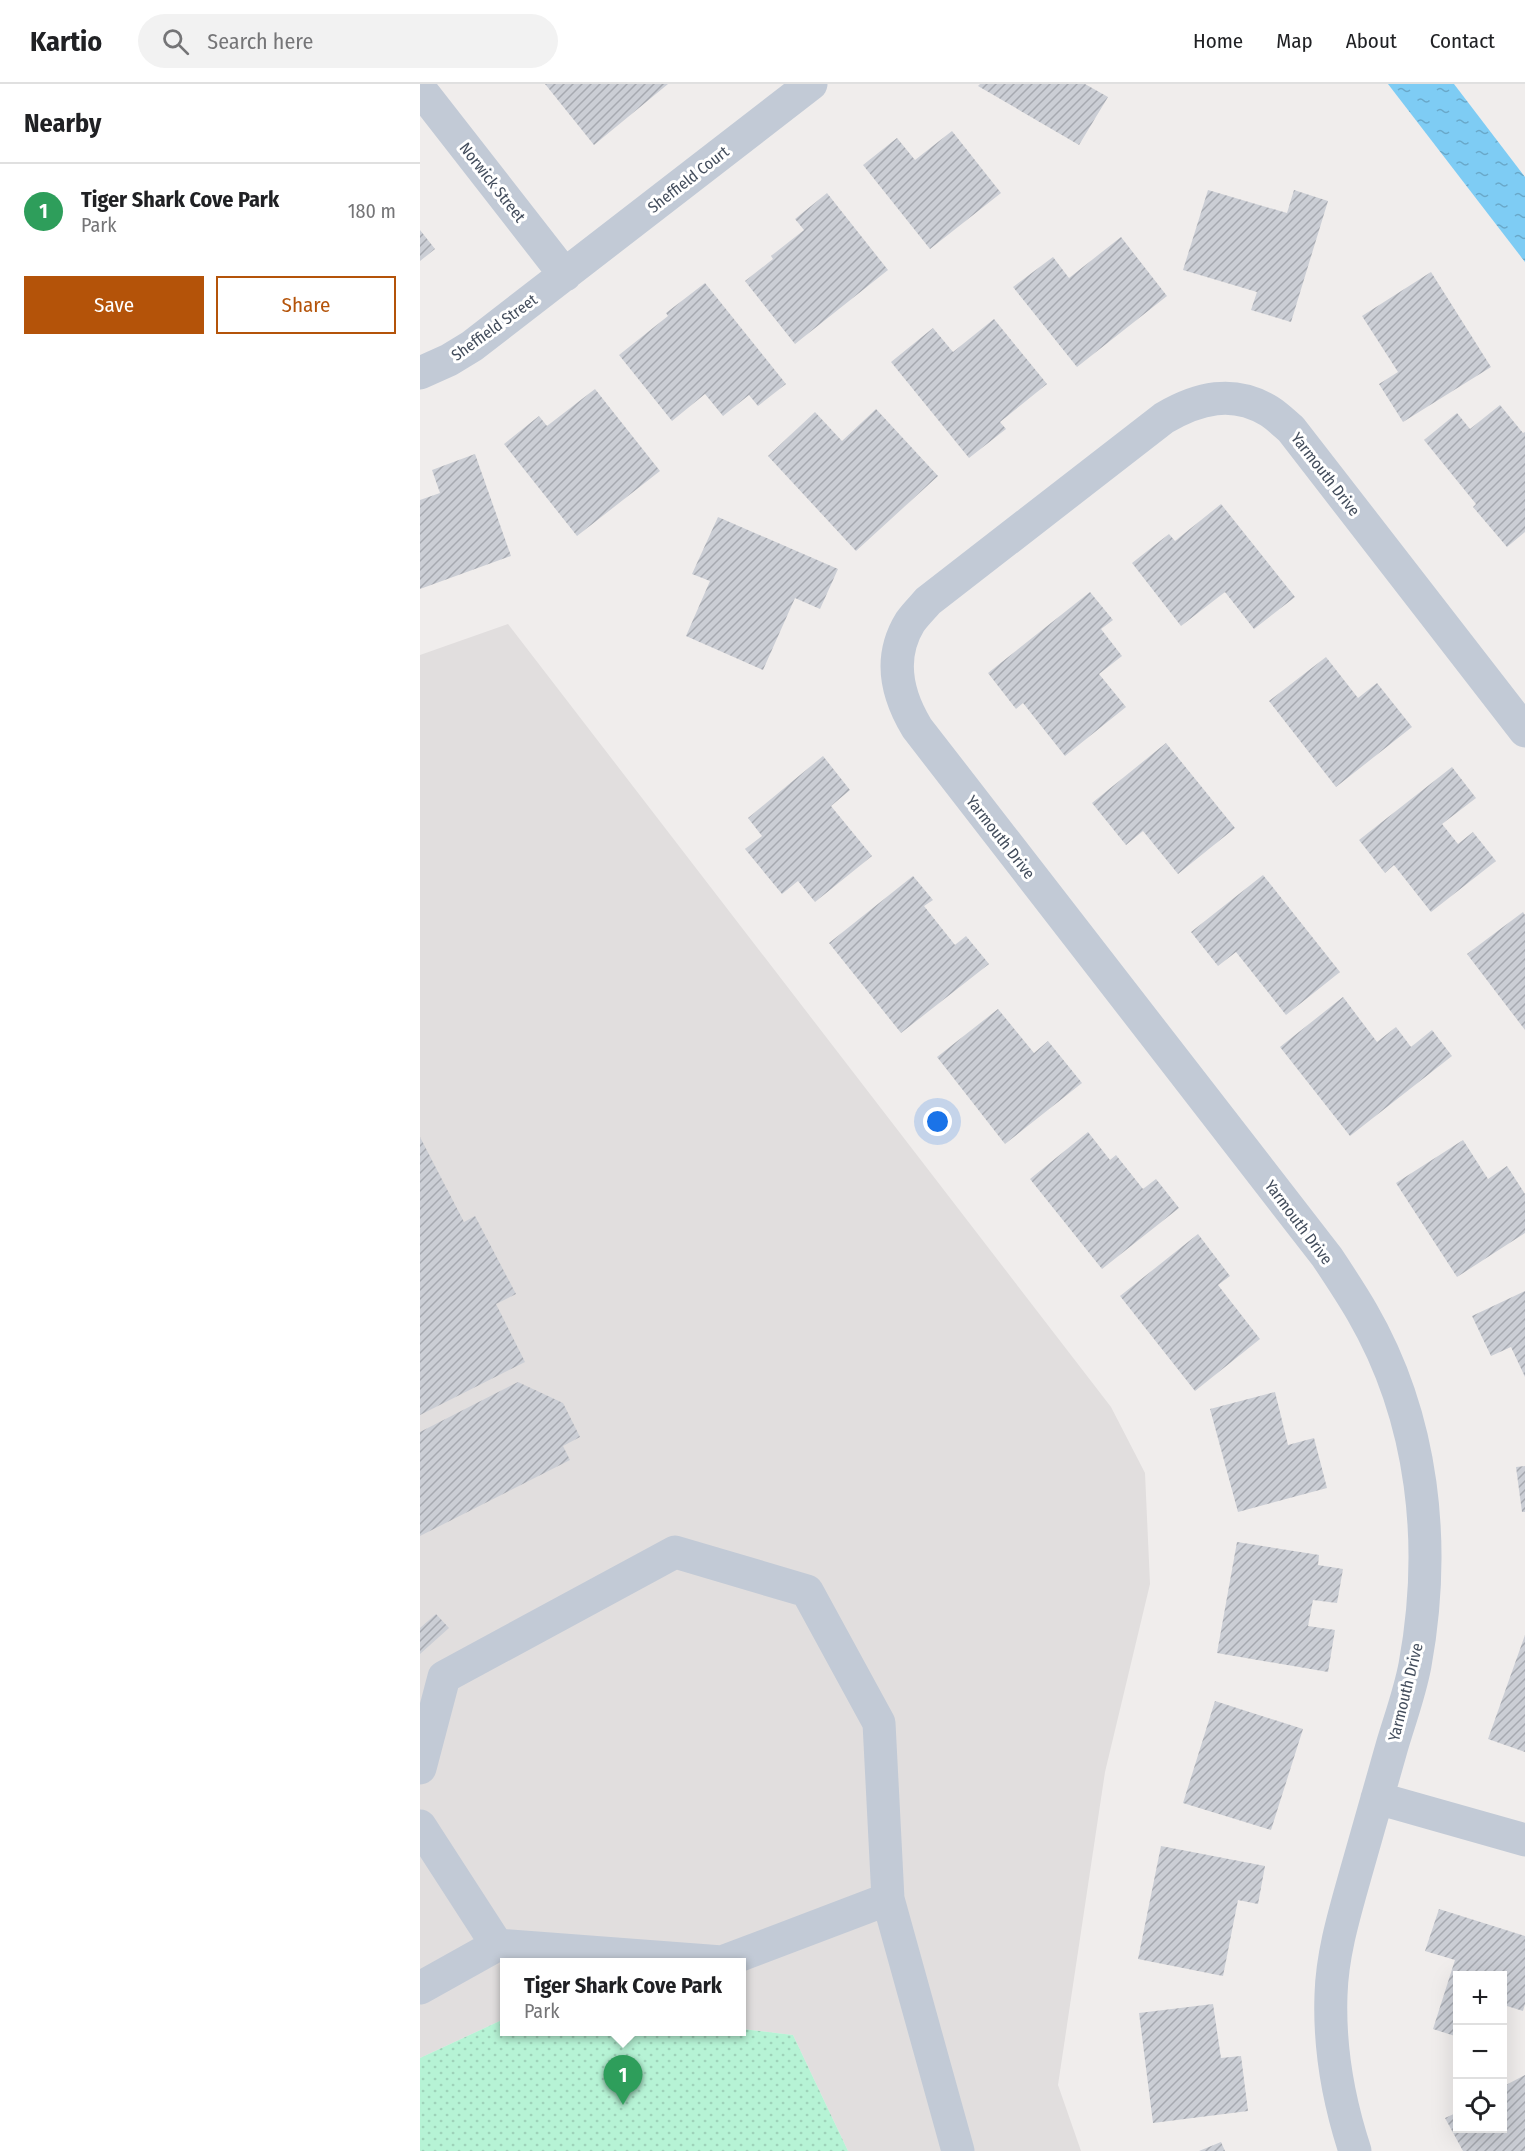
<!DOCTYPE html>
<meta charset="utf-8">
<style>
:root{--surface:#fff;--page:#f2f2f2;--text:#202124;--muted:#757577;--line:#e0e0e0;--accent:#b45309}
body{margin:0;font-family:"Fira Sans Condensed",sans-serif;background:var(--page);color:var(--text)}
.controls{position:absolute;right:18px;bottom:18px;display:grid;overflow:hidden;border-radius:0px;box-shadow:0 6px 24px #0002}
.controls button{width:54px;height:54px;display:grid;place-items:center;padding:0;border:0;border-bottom:2px solid var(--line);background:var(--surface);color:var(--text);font:30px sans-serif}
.you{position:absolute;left:518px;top:1038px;width:21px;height:21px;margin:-15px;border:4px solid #fff;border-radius:50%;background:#1a73e8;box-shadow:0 0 0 9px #1a73e833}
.badge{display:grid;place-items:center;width:39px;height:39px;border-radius:50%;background:var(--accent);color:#fff;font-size:20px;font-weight:700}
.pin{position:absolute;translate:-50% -50px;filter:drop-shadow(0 2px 3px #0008)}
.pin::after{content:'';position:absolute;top:32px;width:21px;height:18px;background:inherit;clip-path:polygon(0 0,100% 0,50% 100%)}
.popup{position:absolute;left:80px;top:1874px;width:246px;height:78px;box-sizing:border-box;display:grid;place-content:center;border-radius:0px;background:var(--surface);filter:drop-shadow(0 2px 4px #0005);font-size:20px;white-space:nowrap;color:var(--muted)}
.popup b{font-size:22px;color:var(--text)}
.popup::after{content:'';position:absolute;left:50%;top:100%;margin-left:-12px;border:12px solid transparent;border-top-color:var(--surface)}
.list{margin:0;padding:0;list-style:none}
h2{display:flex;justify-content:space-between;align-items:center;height:78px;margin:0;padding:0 24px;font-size:26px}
h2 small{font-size:20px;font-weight:400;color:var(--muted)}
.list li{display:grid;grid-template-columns:39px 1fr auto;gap:18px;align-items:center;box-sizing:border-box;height:96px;padding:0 24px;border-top:2px solid var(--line)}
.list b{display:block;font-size:22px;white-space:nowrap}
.list p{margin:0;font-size:20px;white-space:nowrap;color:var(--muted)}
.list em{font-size:20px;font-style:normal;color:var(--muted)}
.actions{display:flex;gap:12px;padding:18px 24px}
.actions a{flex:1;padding:14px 0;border:2px solid var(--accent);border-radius:0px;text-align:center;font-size:21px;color:var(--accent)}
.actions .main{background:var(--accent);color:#fff}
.icon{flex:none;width:33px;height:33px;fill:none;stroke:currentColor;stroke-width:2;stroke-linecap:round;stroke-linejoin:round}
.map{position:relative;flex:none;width:1105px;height:2067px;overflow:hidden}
header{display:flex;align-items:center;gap:36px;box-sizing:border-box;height:84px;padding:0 30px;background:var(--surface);border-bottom:2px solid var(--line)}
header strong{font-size:28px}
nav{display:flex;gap:33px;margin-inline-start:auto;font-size:21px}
.search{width:420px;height:54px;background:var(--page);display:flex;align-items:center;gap:15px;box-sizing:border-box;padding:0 21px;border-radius:33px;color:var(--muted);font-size:22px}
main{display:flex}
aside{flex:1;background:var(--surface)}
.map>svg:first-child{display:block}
.education{fill:#e1dede}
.grass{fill:url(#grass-dots)}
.water{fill:url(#water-ripples)}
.building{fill:url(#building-hatch)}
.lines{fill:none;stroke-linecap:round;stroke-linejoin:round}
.minor{stroke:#c2cad6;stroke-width:33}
.labels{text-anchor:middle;stroke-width:6;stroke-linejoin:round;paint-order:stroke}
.street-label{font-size:16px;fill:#434d5c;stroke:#fff}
</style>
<header>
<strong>Kartio</strong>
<div class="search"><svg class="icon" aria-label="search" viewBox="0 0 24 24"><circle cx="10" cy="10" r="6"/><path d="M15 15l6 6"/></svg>Search here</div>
<nav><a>Home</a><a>Map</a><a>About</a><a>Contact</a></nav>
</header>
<main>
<aside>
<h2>Nearby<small></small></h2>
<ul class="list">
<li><span class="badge" style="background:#2e9e5b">1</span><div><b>Tiger Shark Cove Park</b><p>Park</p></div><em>180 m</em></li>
</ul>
<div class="actions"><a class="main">Save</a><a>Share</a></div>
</aside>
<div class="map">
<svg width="1105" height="2067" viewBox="0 0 1105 2067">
<defs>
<pattern id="grass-dots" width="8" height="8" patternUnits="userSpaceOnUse" patternTransform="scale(1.5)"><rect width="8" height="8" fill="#b6f3d5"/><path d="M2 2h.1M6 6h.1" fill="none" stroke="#9ed2b9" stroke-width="1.8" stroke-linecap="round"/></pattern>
<pattern id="water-ripples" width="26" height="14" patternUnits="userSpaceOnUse" patternTransform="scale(1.5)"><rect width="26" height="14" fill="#7eccf4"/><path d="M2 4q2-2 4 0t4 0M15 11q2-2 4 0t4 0" fill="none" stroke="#69a8c9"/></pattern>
<pattern id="building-hatch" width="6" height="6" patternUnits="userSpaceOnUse" patternTransform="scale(1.5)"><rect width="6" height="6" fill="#cbced5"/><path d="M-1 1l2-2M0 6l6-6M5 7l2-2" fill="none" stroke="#a6a9b0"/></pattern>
</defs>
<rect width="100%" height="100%" fill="#f0edec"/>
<!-- education -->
<path class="education" d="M88,540L691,1323L725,1389L730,1500L685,1688L638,2001L661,2067H428L373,1951L322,1945V1878H85L84,1935L0,1974V571Z"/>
<!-- grass -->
<path class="grass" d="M84,1935L85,1948H322V1945L373,1951L428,2067H0V1974Z"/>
<!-- water -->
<path class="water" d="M968,0H1034L1105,93V178Z"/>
<!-- building -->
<path class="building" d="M125,0H248L174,61Z
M560,0H665L688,13L659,61L558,2Z
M532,47L581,109L510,165L443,81L477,54L495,76Z
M788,106L867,129L874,106L908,117L871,238L831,226L837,208L763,186Z
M407,109L468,186L375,260L325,197L353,175L351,172L384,146L375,135Z
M0,146L15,165L0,177Z
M701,153L747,212L657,283L593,203L633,173L649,194Z
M1011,188L1071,283L983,338L959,300L978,288L942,232Z
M285,199L366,300L338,322L329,311L303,332L285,310L252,337L199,271L248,232L246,229Z
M574,235L627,300L580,338L586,345L549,374L471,278L513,244L533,268Z
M175,305L240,387L157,452L84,360L119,332L127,342Z
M1080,321L1103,349L1105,348V448L1087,463L1053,423L1056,420L1004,356L1037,329L1050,345Z
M456,325L518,392L436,467L348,372L395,328L422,357Z
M55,370L91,472L0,505V416L20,409L12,386Z
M801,420L875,513L834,545L805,508L761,542L712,479L749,450L755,457Z
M298,433L418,485L400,525L375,514L343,586L266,552L290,497L272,490Z
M670,508L693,536L681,545L702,572L679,590L706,623L645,672L603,619L596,625L568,589Z
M906,573L938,614L957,599L992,643L916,703L849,617Z
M746,659L815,744L758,790L723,747L706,761L672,719Z
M403,672L430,706L411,722L452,772L395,818L378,797L362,810L325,765L342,752L328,734Z
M1032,683L1056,714L1022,740L1038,760L1053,748L1076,777L1011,828L974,781L965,789L939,756Z
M843,791L920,888L866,931L816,868L798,882L771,848Z
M493,792L513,816L504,822L535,861L546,852L569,880L481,949L409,859Z
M1103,828L1105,831V946L1047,870Z
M923,913L957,958L976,943L991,963L1012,946L1032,972L930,1052L860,963Z
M578,925L614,969L628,957L662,999L585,1060L517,973Z
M668,1048L690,1076L696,1071L723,1105L736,1095L759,1124L682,1185L610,1095Z
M0,1053L44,1138L55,1132L96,1210L76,1220L105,1278L0,1331Z
M1043,1056L1068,1095L1087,1082L1105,1110V1149L1037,1193L976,1099Z
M778,1150L810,1192L798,1201L840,1255L775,1307L700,1212Z
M1105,1207V1293L1091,1263L1071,1272L1052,1232Z
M98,1298L143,1319L160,1353L143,1362L150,1376L0,1452V1348Z
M855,1308L868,1361L894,1354L907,1404L818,1428L790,1325Z
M1105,1382V1428H1102L1096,1383Z
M817,1458L899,1471L898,1481L923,1485L917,1519L893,1516L888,1542L915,1546L908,1588L797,1569Z
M16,1530L29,1544L0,1570V1544Z
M1105,1551V1668L1068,1655Z
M795,1617L883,1645L851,1746L763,1719Z
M741,1762L845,1782L838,1820L818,1816L803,1892L718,1875Z
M1019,1825L1105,1852V1920L1103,1927L1087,1922L1082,1934V1892H1038V1953L1013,1945L1035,1876L1005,1867Z
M793,1920L801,1974L821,1972L828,2027L733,2039L719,1929Z
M1105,1991V2067H1043L1025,2034L1038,2028V2044H1082V2003Z
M801,2058L805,2067H779Z"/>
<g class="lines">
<!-- minor -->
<path class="minor" d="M0,5L145,191
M0,289L29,276L52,262L391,0
M0,1684L24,1593L255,1468L387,1507L459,1639L468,1815
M957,1714L1105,1756
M0,1742L77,1861
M0,1904L77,1861L302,1878L468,1815L538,2067
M935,2067C918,2015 909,1966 911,1911C912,1871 924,1831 935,1792C947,1749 960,1705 972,1662C980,1635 990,1608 995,1581C1017,1461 1004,1335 942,1228C931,1209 919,1191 907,1173L497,644C477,611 468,574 490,538C495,531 502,524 508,517L744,334C778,314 813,305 849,327C857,332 864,339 871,345L1105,647"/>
</g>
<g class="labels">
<!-- street labels -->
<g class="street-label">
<text transform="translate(268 95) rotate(-38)" y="6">Sheffield Court</text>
<text transform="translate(73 98) rotate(52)" y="6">Norwick Street</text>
<text transform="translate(74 243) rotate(-36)" y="6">Sheffield Street</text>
<text transform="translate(906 390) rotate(52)" y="6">Yarmouth Drive</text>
<text transform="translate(581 753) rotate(52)" y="6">Yarmouth Drive</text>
<text transform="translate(879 1138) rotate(53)" y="6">Yarmouth Drive</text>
<text transform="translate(985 1608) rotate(-76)" y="6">Yarmouth Drive</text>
</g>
</g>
</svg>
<div class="controls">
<button>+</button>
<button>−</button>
<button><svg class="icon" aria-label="locate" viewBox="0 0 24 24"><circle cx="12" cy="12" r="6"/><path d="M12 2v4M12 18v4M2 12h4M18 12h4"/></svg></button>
</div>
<div class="you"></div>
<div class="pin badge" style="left:203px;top:2021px;background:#2e9e5b">1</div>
<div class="popup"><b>Tiger Shark Cove Park</b>Park</div>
</div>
</main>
